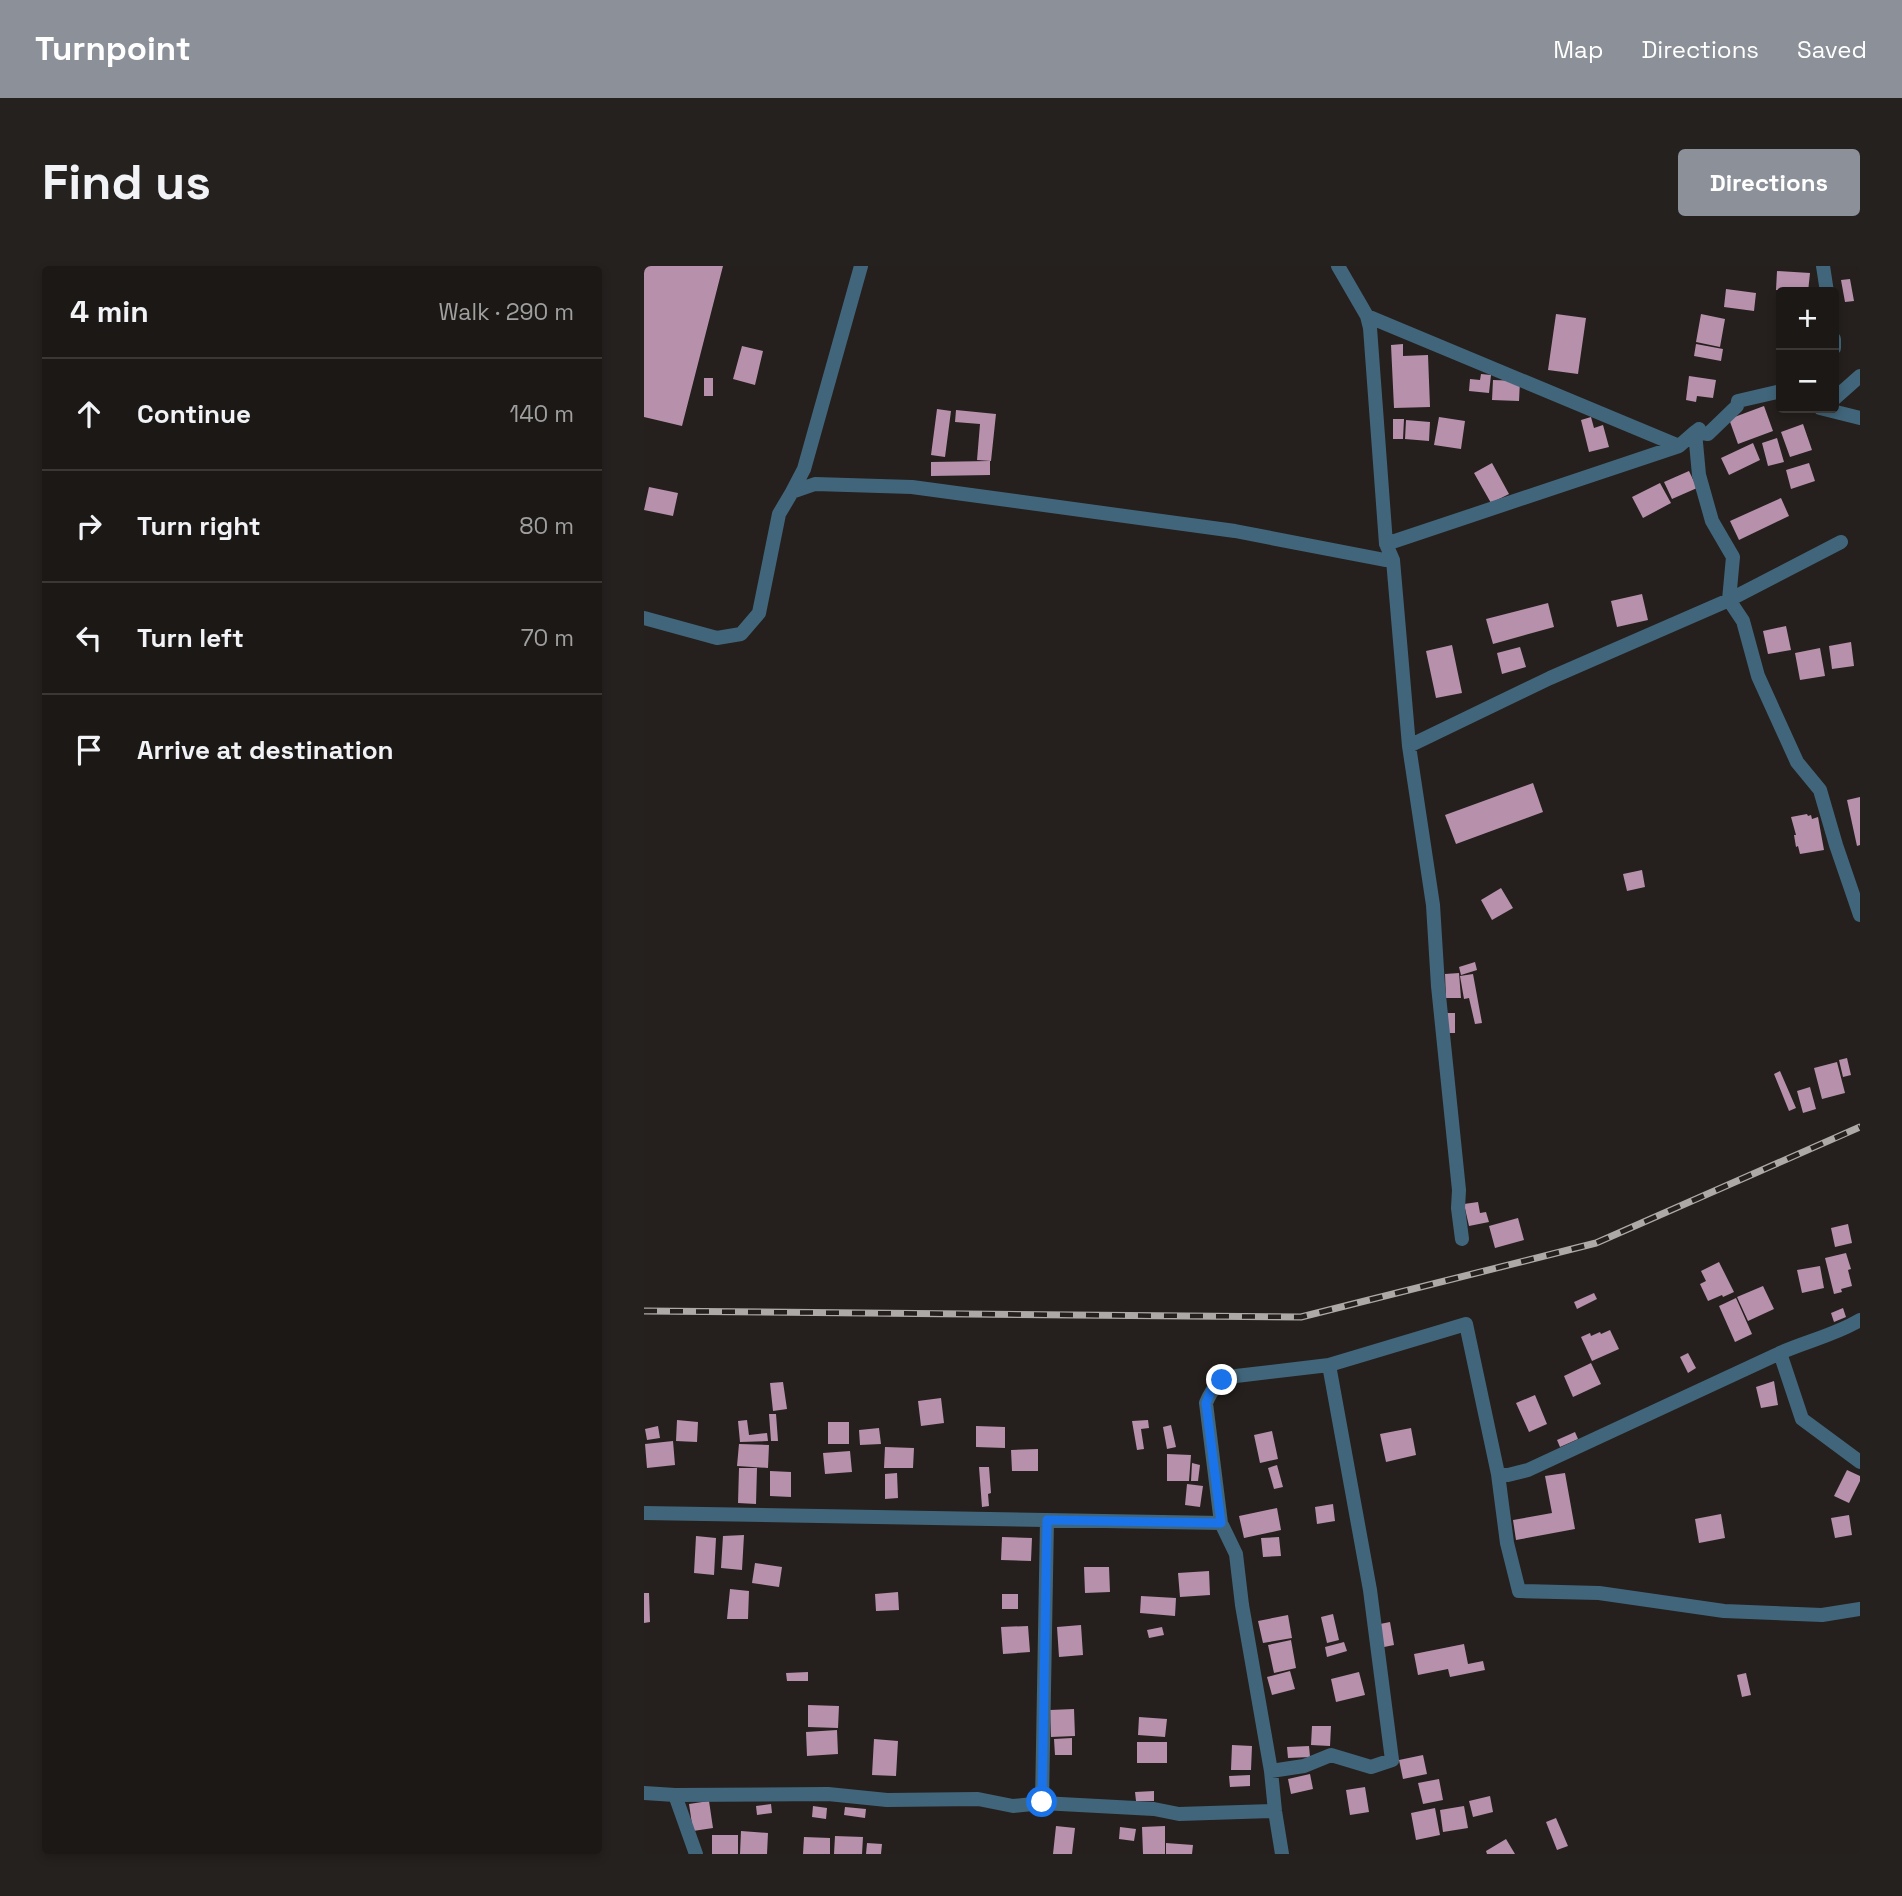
<!DOCTYPE html>
<meta charset="utf-8">
<style>
:root{--surface:#1c1816;--page:#25211f;--text:#f1f3f6;--muted:#a0a0a1;--line:#3a3735;--accent:#8c9099}
body{margin:0;font-family:"Space Grotesk",sans-serif;background:var(--page);color:var(--text)}
.controls{position:absolute;right:21px;top:21px;display:grid;overflow:hidden;border-radius:7px;box-shadow:0 4px 10px #0003}
.controls button{width:63px;height:63px;display:grid;place-items:center;padding:0;border:0;border-bottom:2px solid var(--line);background:var(--surface);color:var(--text);font:35px sans-serif}
.stop{position:absolute;width:21px;height:21px;margin:-16px;border:5px solid #1a73e8;border-radius:50%;background:#fff}
.stop.end{background:#1a73e8;border-color:#fff;box-shadow:0 2px 7px #0008}
.list{margin:0;padding:0;list-style:none}
h2{display:flex;justify-content:space-between;align-items:center;height:91px;margin:0;padding:0 28px;font-size:30px}
h2 small{font-size:23px;font-weight:400;color:var(--muted)}
.list li{display:grid;grid-template-columns:46px 1fr auto;gap:21px;align-items:center;box-sizing:border-box;height:112px;padding:0 28px;border-top:2px solid var(--line)}
.list b{display:block;font-size:26px;white-space:nowrap}
.list em{font-size:23px;font-style:normal;color:var(--muted)}
.icon{flex:none;width:38px;height:38px;fill:none;stroke:currentColor;stroke-width:2;stroke-linecap:round;stroke-linejoin:round}
.map{position:relative;flex:none;width:1216px;height:1588px;overflow:hidden;border-radius:7px}
header{display:flex;align-items:center;gap:42px;box-sizing:border-box;height:98px;padding:0 35px;background:var(--accent);color:#fff}
header strong{font-size:33px}
nav{display:flex;gap:38px;margin-inline-start:auto;font-size:24px}
.intro{display:flex;align-items:center;justify-content:space-between;box-sizing:border-box;height:168px;padding:0 42px}
h1{margin:0;font-size:49px}
.button{padding:18px 32px;border-radius:7px;background:var(--accent);color:#fff;font-size:24px;font-weight:700}
main{display:flex;gap:42px;padding:0 42px}
aside{flex:1;background:var(--surface);border-radius:7px;box-shadow:0 4px 10px #0003}
.map>svg:first-child{display:block}
.building{fill:#b790ab}
.lines{fill:none;stroke-linecap:round;stroke-linejoin:round}
.minor{stroke:#41667b;stroke-width:14}
.rail-casing{stroke:#aca9a6;stroke-width:7}
.rail{stroke:#25201d;stroke-width:4.5;stroke-dasharray:13;stroke-linecap:butt}
.route{stroke:#1a73e8;stroke-width:9}
</style>
<header>
<strong>Turnpoint</strong>
<nav><a>Map</a><a>Directions</a><a>Saved</a></nav>
</header>
<div class="intro"><h1>Find us</h1><a class="button">Directions</a></div>
<main>
<aside>
<h2>4 min<small>Walk · 290 m</small></h2>
<ul class="list">
<li><svg class="icon" aria-label="ahead" viewBox="0 0 24 24"><path d="M12 20V5M6 11l6-6 6 6"/></svg><div><b>Continue</b></div><em>140 m</em></li>
<li><svg class="icon" aria-label="right" viewBox="0 0 24 24"><path d="M7 20v-9h11M14 6l5 5-5 5"/></svg><div><b>Turn right</b></div><em>80 m</em></li>
<li><svg class="icon" aria-label="left" viewBox="0 0 24 24"><path d="M17 20v-9H6M10 6l-5 5 5 5"/></svg><div><b>Turn left</b></div><em>70 m</em></li>
<li><svg class="icon" aria-label="arrive" viewBox="0 0 24 24"><path d="M6 21V4h12l-3 4 3 4H6"/></svg><div><b>Arrive at destination</b></div></li>
</ul>
</aside>
<div class="map">
<svg width="1216" height="1588" viewBox="0 0 1216 1588">
<rect width="100%" height="100%" fill="#25201d"/>
<!-- building -->
<path class="building" d="M0,0H79L38,160L0,151Z
M1133,5L1166,7L1164,26L1132,24Z
M1206,13L1210,35L1201,36L1197,14Z
M1082,23L1112,27L1110,45L1080,41Z
M912,48L942,52L934,108L904,104Z
M1057,48L1081,53L1076,81L1052,76Z
M759,78V90L784,89L786,141L750,142L747,79Z
M1052,78L1079,83L1077,95L1050,90Z
M98,80L119,85L111,119L89,113Z
M837,108L847,109L845,127L825,125L826,113L836,114Z
M1045,110L1072,114L1069,132L1053,130L1052,136L1042,134Z
M60,112H69V130H60Z
M849,114L876,115L875,135L848,134Z
M1120,140L1129,165L1094,178L1085,153Z
M293,143L307,145L301,191L287,189Z
M312,144L352,148L347,195L333,194L336,158L311,156Z
M795,151L821,155L817,183L790,179Z
M947,151L950,162L959,159L965,181L945,186L937,154Z
M749,153H760L759,173H749Z
M762,154L786,156L785,175L761,173Z
M1159,158L1168,184L1146,191L1137,166Z
M1133,172L1140,196L1124,200L1118,177Z
M1109,177L1116,194L1085,209L1077,192Z
M346,195V209L287,210V196Z
M848,197L865,228L847,237L830,207Z
M1165,197L1171,215L1147,223L1142,204Z
M1045,205L1053,222L1028,233L1020,216Z
M1016,217L1027,237L999,252L988,231Z
M5,221L34,227L29,250L0,244Z
M1137,232L1145,250L1095,274L1086,255Z
M998,328L1004,354L973,361L967,335Z
M904,337L910,361L849,378L842,353Z
M1142,360L1147,384L1124,388L1119,365Z
M1207,376L1210,400L1188,403L1185,380Z
M808,379L818,427L792,432L782,385Z
M876,381L882,401L858,408L853,387Z
M1176,382L1181,410L1156,414L1151,387Z
M889,517L899,546L812,578L801,549Z
M1216,531V579L1213,580L1203,534Z
M1163,548L1164,550L1167,549L1168,553L1174,551L1180,584L1156,588L1154,580L1152,581L1150,569H1152L1147,551Z
M998,604L1001,621L983,625L979,608Z
M857,622L869,642L848,654L837,634Z
M831,696L833,704L817,709L815,701Z
M815,707L817,732H802L801,708Z
M829,708L838,757L831,758L825,732L820,733L816,710Z
M801,747H811V767H801Z
M1203,792L1207,809L1199,811L1195,794Z
M1193,796L1201,827L1178,833L1170,802Z
M1136,805L1152,842L1145,845L1130,808Z
M1166,821L1172,843L1159,847L1153,825Z
M834,936L836,947L842,946L845,956L825,960L820,938Z
M874,952L880,974L851,982L845,960Z
M1204,958L1208,977L1191,981L1187,962Z
M1202,987L1207,1003L1204,1004L1208,1020L1197,1023L1198,1026L1190,1028L1181,992Z
M1075,996L1090,1026L1079,1031L1078,1029L1064,1035L1056,1018L1062,1015L1057,1005Z
M1176,1000L1180,1022L1158,1027L1153,1004Z
M1119,1020L1130,1043L1104,1055L1093,1031Z
M950,1027L953,1033L933,1043L930,1036Z
M1092,1032L1108,1068L1091,1076L1075,1040Z
M1199,1042L1202,1051L1190,1056L1187,1047Z
M966,1064L975,1083L948,1095L937,1071L946,1067L947,1070L956,1066L957,1068Z
M1044,1087L1052,1102L1044,1107L1036,1091Z
M947,1097L957,1118L929,1131L920,1110Z
M1130,1115L1134,1139L1117,1142L1112,1121Z
M139,1116L143,1143L129,1145L126,1117Z
M891,1129L903,1158L885,1166L872,1137Z
M297,1132L300,1157L277,1160L274,1135Z
M125,1148H132L134,1175H127Z
M33,1154L54,1156L53,1176L32,1175Z
M103,1154L105,1169L123,1167L124,1175L96,1176L94,1155Z
M504,1154L505,1162L497,1163L500,1183L493,1184L488,1155Z
M184,1156H205V1178H184Z
M527,1159L532,1181L523,1183L519,1161Z
M14,1160L16,1172L3,1174L1,1163Z
M332,1160L361,1161V1182L332,1181Z
M235,1162L237,1178L216,1179L215,1164Z
M767,1162L772,1189L742,1196L736,1168Z
M628,1165L634,1193L616,1197L610,1169Z
M931,1166L934,1173L916,1181L913,1174Z
M29,1175L31,1199L3,1202L1,1178Z
M95,1178L125,1179L124,1202L93,1200Z
M241,1181L270,1182L269,1202H240Z
M394,1183V1205H368L367,1184Z
M206,1185L208,1206L181,1208L179,1187Z
M523,1188L547,1189L545,1215H523Z
M548,1197L556,1199L554,1215H547Z
M633,1199L639,1221L630,1223L624,1202Z
M335,1201H345L347,1227L344,1228L345,1240L338,1241Z
M95,1202H113L112,1238L94,1237Z
M1203,1204L1216,1210V1215L1205,1237L1190,1230Z
M126,1205L147,1206V1231L126,1230Z
M253,1207L254,1232L241,1233V1208Z
M921,1207L931,1263L872,1274L869,1254L908,1247L901,1210Z
M543,1218L559,1220L556,1241L541,1239Z
M689,1238L691,1255L673,1258L671,1241Z
M633,1242L637,1264L600,1272L595,1250Z
M1077,1248L1081,1272L1055,1277L1051,1253Z
M1205,1249L1208,1269L1191,1272L1187,1252Z
M100,1269L98,1304L77,1302L79,1270Z
M52,1270L72,1272L70,1309L50,1307Z
M358,1271L388,1272L387,1295L357,1294Z
M635,1271L637,1290L619,1291L617,1272Z
M111,1297L138,1301L135,1321L108,1317Z
M440,1301H465L466,1326L441,1327Z
M565,1305L566,1329L536,1331L534,1307Z
M86,1323L105,1325L104,1353H83Z
M254,1326L255,1344L232,1345L231,1328Z
M0,1327H5L6,1356L0,1357Z
M358,1328H374V1343H358Z
M497,1330L532,1332L531,1350L496,1347Z
M689,1348L695,1374L683,1377L677,1351Z
M644,1349L648,1372L619,1377L614,1355Z
M746,1356L750,1379L740,1381L736,1358Z
M437,1359L439,1389L415,1391L413,1361Z
M384,1360L386,1386L359,1388L357,1361Z
M518,1361L520,1369L505,1372L503,1364Z
M647,1374L652,1402L630,1407L624,1379Z
M700,1376L703,1385L683,1391L681,1381Z
M820,1378L824,1398L839,1395L841,1404L806,1411L804,1403L774,1409L770,1388Z
M646,1405L651,1423L628,1429L623,1411Z
M164,1406V1415H143L142,1407Z
M715,1406L721,1429L692,1436L687,1413Z
M1102,1407L1107,1429L1098,1431L1093,1409Z
M164,1439L195,1440L194,1462L164,1461Z
M430,1443L431,1470L407,1471L406,1444Z
M495,1451L523,1453L521,1471L494,1469Z
M668,1460H687L686,1480L667,1479Z
M193,1464L194,1488L163,1490L162,1466Z
M428,1472V1489H411L410,1473Z
M230,1473L254,1475L252,1510L228,1509Z
M493,1476H523V1497H493Z
M588,1479L608,1480L607,1504H587Z
M665,1480L666,1491L644,1492L643,1481Z
M779,1489L783,1508L759,1513L755,1494Z
M666,1508L669,1523L647,1528L644,1513Z
M606,1509V1520L586,1521L585,1510Z
M795,1513L799,1534L779,1538L774,1517Z
M721,1521L725,1546L706,1549L702,1524Z
M510,1525V1535H492L491,1526Z
M846,1530L849,1546L829,1551L825,1535Z
M65,1535L69,1562L49,1565L45,1538Z
M127,1538L128,1547L113,1549L112,1540Z
M169,1540L183,1542L182,1553L168,1551Z
M820,1540L824,1562L799,1566L796,1544Z
M201,1541L222,1543L221,1552L200,1549Z
M791,1542L796,1569L772,1574L767,1547Z
M912,1552L924,1580L913,1584L902,1556Z
M412,1560L431,1562L428,1588H409Z
M521,1560V1588H499L498,1561Z
M476,1561L492,1563L490,1575L475,1573Z
M97,1565L124,1567L123,1588H96Z
M68,1569H94V1588H68Z
M191,1570L219,1571L218,1588H190Z
M160,1571L186,1572V1588H159Z
M862,1573L871,1588H843L842,1585Z
M223,1577L238,1578L237,1588H222Z
M522,1577L549,1579L548,1588H522Z"/>
<g class="lines">
<!-- minor -->
<path class="minor" d="M694,0L723,50L726,62L742,278
M1179,0L1183,26
M723,50L1035,180
M1190,73V82
M1190,133L1216,110
M1176,142L1216,152
M1055,163L1051,166L1055,209L1068,255L1089,291L1085,334L1099,355L1114,410L1153,496L1176,524L1192,579L1216,649
M148,226L160,203L217,0
M749,294L765,480L789,639L794,720L815,924L814,942L818,973
M0,352L73,372L97,368L115,347L135,248L148,226L171,218L268,221L591,265L741,294H749L742,278L1035,180L1051,166L1064,168L1093,140L1094,135L1137,125
M765,480L906,412L1085,334L1197,276
M1136,1087L1158,1153L1216,1196
M854,1208L864,1209L884,1204L1136,1087C1163,1075 1191,1069 1216,1054
M0,1247L577,1257
M627,1505L660,1500L687,1489L727,1501L748,1494L726,1324L685,1099
M0,1527L31,1529L184,1528L243,1534L334,1533L369,1540L398,1537L510,1543L535,1548L631,1545
M31,1529L52,1588
M398,1537L403,1254
M638,1588L631,1545L627,1505L598,1339L592,1288L577,1257L562,1137C569,1120 575,1115 592,1110L685,1099L822,1058L854,1208L863,1277L875,1325L955,1327L1080,1345L1178,1349L1216,1343"/>
<!-- rail casing -->
<g class="rail-casing">
<path id="rail" d="M0,1045L657,1051L952,977L1216,861"/>
</g>
<!-- rail -->
<use href="#rail" class="rail"/>
</g>
<g class="lines">
<!-- route -->
<path class="route" d="M398,1536L403,1254L577,1257L562,1137L568,1122L578,1114"/>
</g>
</svg>
<div class="controls">
<button>+</button>
<button>−</button>
</div>
<div class="stop" style="left:398px;top:1536px"></div>
<div class="stop end" style="left:578px;top:1114px"></div>
</div>
</main>
